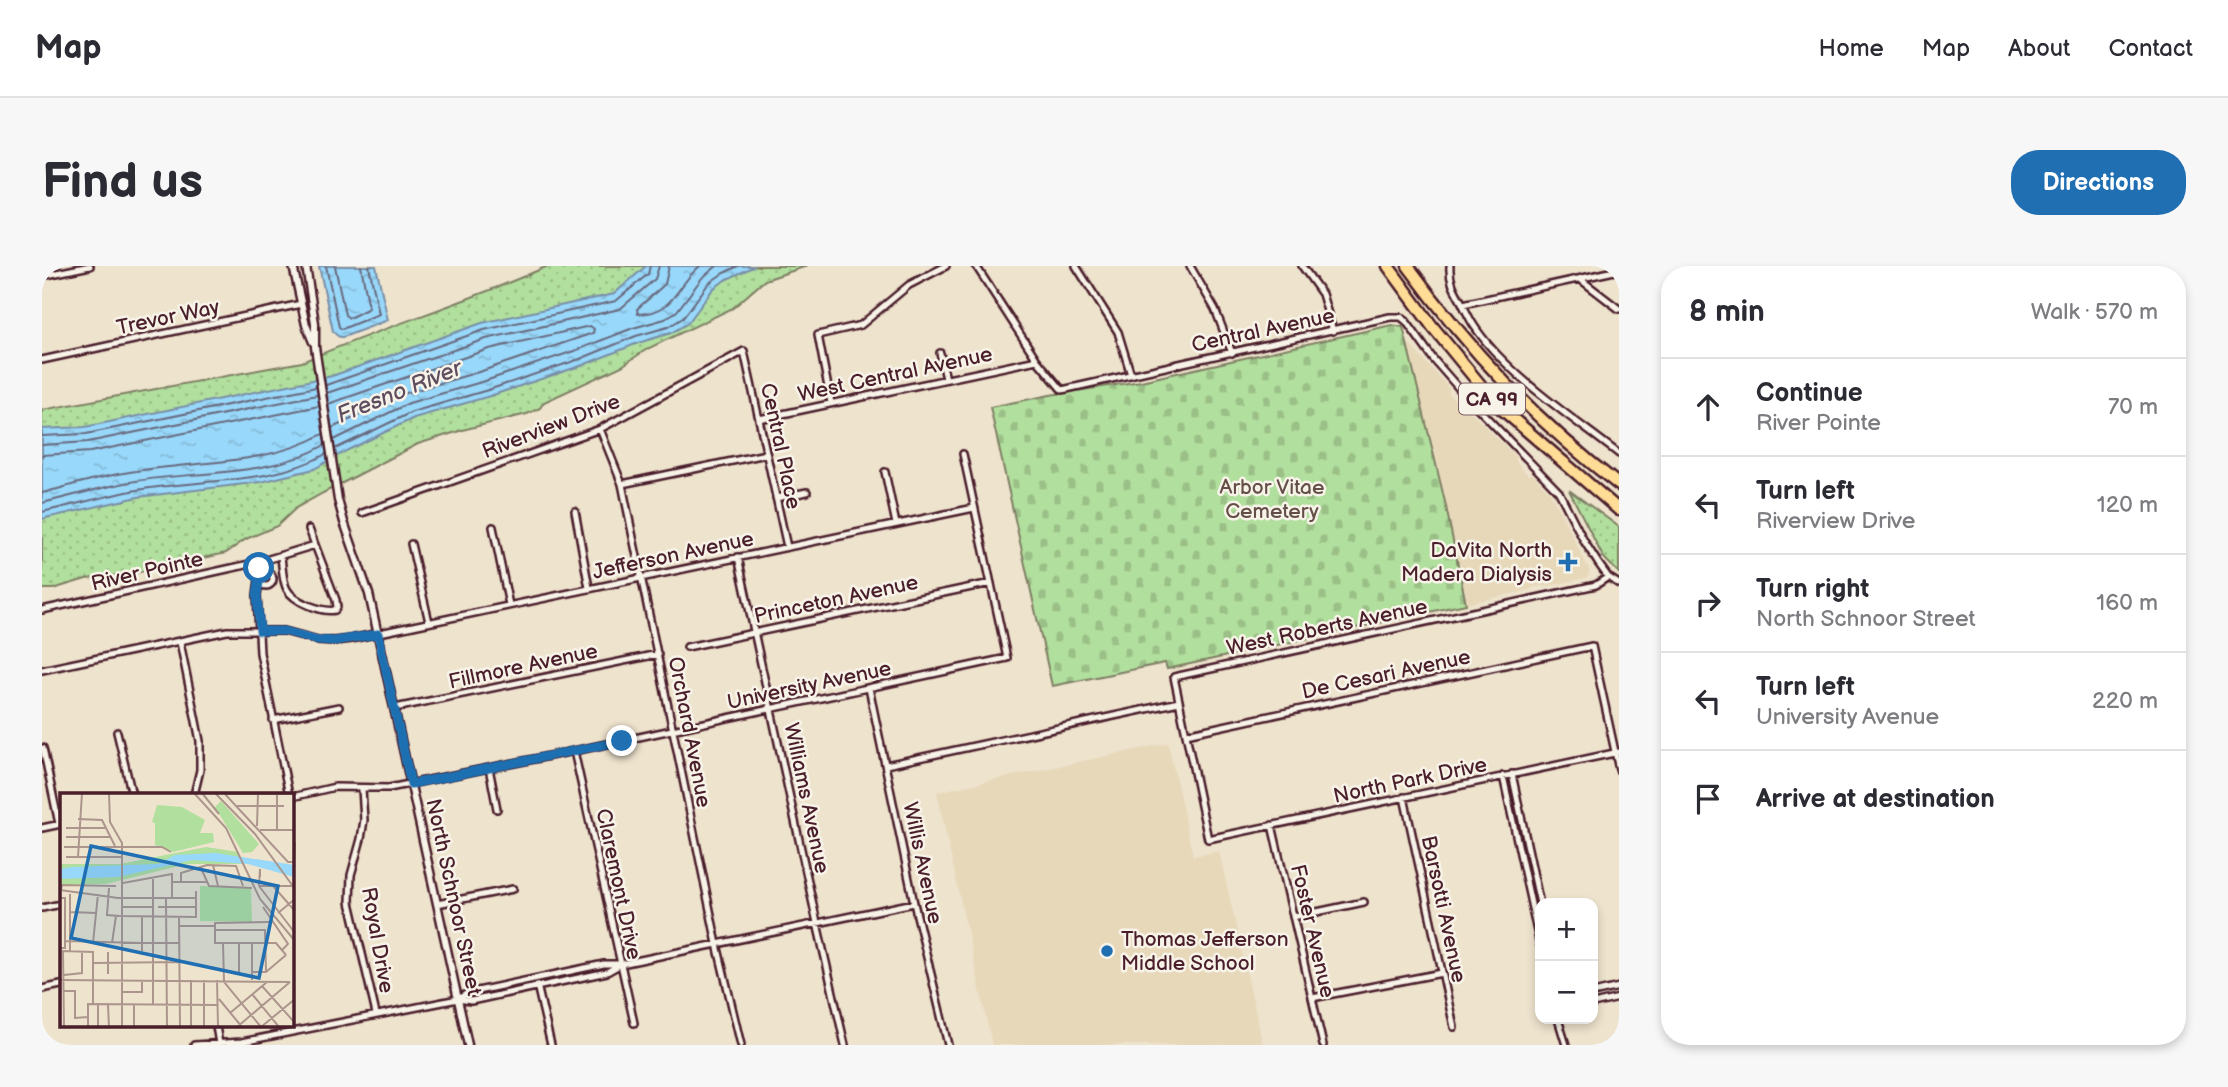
<!DOCTYPE html>
<meta charset="utf-8">
<style>
:root{--surface:#fff;--page:#f7f7f7;--text:#2b2b33;--muted:#7c7c81;--line:#e1e1e2;--accent:#1f6fb2}
body{margin:0;font-family:"Balsamiq Sans",sans-serif;background:var(--page);color:var(--text)}
.controls{position:absolute;right:21px;bottom:21px;display:grid;overflow:hidden;border-radius:14px;box-shadow:0 4px 10px #0003}
.controls button{width:63px;height:63px;display:grid;place-items:center;padding:0;border:0;border-bottom:2px solid var(--line);background:var(--surface);color:var(--text);font:35px sans-serif}
.stop{position:absolute;width:21px;height:21px;margin:-16px;border:5px solid #1f6fb2;border-radius:50%;background:#fff}
.stop.end{background:#1f6fb2;border-color:#fff;box-shadow:0 2px 7px #0008}
.list{margin:0;padding:0;list-style:none}
h2{display:flex;justify-content:space-between;align-items:center;height:91px;margin:0;padding:0 28px;font-size:30px}
h2 small{font-size:23px;font-weight:400;color:var(--muted)}
.list li{display:grid;grid-template-columns:46px 1fr auto;gap:21px;align-items:center;box-sizing:border-box;height:98px;padding:0 28px;border-top:2px solid var(--line)}
.list b{display:block;font-size:26px;white-space:nowrap}
.list p{margin:0;font-size:23px;white-space:nowrap;color:var(--muted)}
.list em{font-size:23px;font-style:normal;color:var(--muted)}
.icon{flex:none;width:38px;height:38px;fill:none;stroke:currentColor;stroke-width:2;stroke-linecap:round;stroke-linejoin:round}
.map{position:relative;flex:none;width:1577px;height:779px;overflow:hidden;border-radius:28px}
header{display:flex;align-items:center;gap:42px;box-sizing:border-box;height:98px;padding:0 35px;background:var(--surface);border-bottom:2px solid var(--line)}
header strong{font-size:33px}
nav{display:flex;gap:38px;margin-inline-start:auto;font-size:24px}
.intro{display:flex;align-items:center;justify-content:space-between;box-sizing:border-box;height:168px;padding:0 42px}
h1{margin:0;font-size:49px}
.button{padding:18px 32px;border-radius:28px;background:var(--accent);color:#fff;font-size:24px;font-weight:700}
main{display:flex;gap:42px;padding:0 42px}
aside{flex:1;background:var(--surface);border-radius:28px;box-shadow:0 4px 10px #0003}
.map>svg:first-child{display:block}
.built{fill:#e7d8ba}
.grass{fill:url(#grass-dots);stroke:#7e7f64;stroke-width:2}
.cemetery{fill:url(#cemetery-stones);stroke:#7e7f64;stroke-width:2}
.water{fill:url(#water-ripples);stroke:#798ea7;stroke-width:2}
.lines{fill:none;stroke-linecap:round;stroke-linejoin:round}
.shore{stroke:#69697e;stroke-width:2}
.minor-casing{stroke:#4a1f2b;stroke-width:10}
.tertiary-casing{stroke:#4a1f2b;stroke-width:11}
.motorway-casing{stroke:#4a1f2b;stroke-width:15}
.minor{stroke:#f7f3e8;stroke-width:5}
.tertiary{stroke:#f7f3e8;stroke-width:6}
.motorway{stroke:#ffdd96;stroke-width:10}
.route{stroke:#1f6fb2;stroke-width:9}
.poi-dot{fill:#1f6fb2;stroke:#f7f3e8;stroke-width:2.5}
.labels{text-anchor:middle;stroke-width:5;stroke-linejoin:round;paint-order:stroke}
.shield{fill:#f7f3e8;stroke:#7e5f64;stroke-width:2}
.shield-label{font-size:19px;font-weight:bold;fill:#4a1f2b}
.street-label{font-size:21px;fill:#4a1f2b;stroke:#f7f3e8}
.park-label{font-size:21px;fill:#644f48;stroke:#f7f3e8}
.poi-label{font-size:21px;fill:#4a1f2b;stroke:#f7f3e8;text-anchor:end}
.water-label{font-size:23px;font-style:italic;fill:#5e4d5f;stroke:#f7f3e8}
.inset-road{fill:none;stroke:#ac958c;stroke-width:2}
.view{fill:#1f6fb2;fill-opacity:0.15;stroke:#1f6fb2;stroke-width:3.5}
.inset-edge{fill:none;stroke:#4a1f2b;stroke-width:3.5}
</style>
<header>
<strong>Map</strong>
<nav><a>Home</a><a>Map</a><a>About</a><a>Contact</a></nav>
</header>
<div class="intro"><h1>Find us</h1><a class="button">Directions</a></div>
<main>
<div class="map">
<svg width="1577" height="779" viewBox="0 0 1577 779">
<defs>
<pattern id="grass-dots" width="8" height="8" patternUnits="userSpaceOnUse" patternTransform="scale(1.75)"><rect width="8" height="8" fill="#b1df9d"/><path d="M2 2h.1M6 6h.1" fill="none" stroke="#9abf87" stroke-width="1.8" stroke-linecap="round"/></pattern>
<pattern id="cemetery-stones" width="16" height="16" patternUnits="userSpaceOnUse" patternTransform="scale(1.75)"><rect width="16" height="16" fill="#b1df9d"/><path d="M2 7V4a2 2 0 0 1 4 0v3zM10 15v-3a2 2 0 0 1 4 0v3z" fill="#9abf87"/></pattern>
<pattern id="water-ripples" width="26" height="14" patternUnits="userSpaceOnUse" patternTransform="scale(1.75)"><rect width="26" height="14" fill="#98d8fa"/><path d="M2 4q2-2 4 0t4 0M15 11q2-2 4 0t4 0" fill="none" stroke="#84b9d6"/></pattern>
</defs>
<rect width="100%" height="100%" fill="#eee3cd"/>
<filter id="ink" filterUnits="userSpaceOnUse"><feTurbulence type="fractalNoise" baseFrequency=".0143" numOctaves="2"/><feDisplacementMap in="SourceGraphic" scale="14" xChannelSelector="R" yChannelSelector="G"/><feConvolveMatrix kernelMatrix="1 2 1 2 8 2 1 2 1" color-interpolation-filters="sRGB"/></filter>
<g filter="url(#ink)">
<!-- built -->
<path class="built" d="M1363,73L1407,122V128L1416,137L1421,138L1474,191V195L1486,209L1491,208L1509,228L1547,303V309L1544,312L1502,321L1500,320L1491,321L1488,324L1424,338Z
M1126,477L1151,590L1177,585L1221,779H950L895,526Z"/>
<!-- grass -->
<path class="grass" d="M506,0H765L723,14L691,42L605,83L580,100L502,136L498,142L485,148L424,163L376,178L281,227L254,242L235,260L204,273L184,287L93,307L44,313L11,323H0V144L260,96C341,61 426,36 506,0Z
M1527,224L1577,261V307L1561,291Z"/>
<!-- cemetery -->
<path class="cemetery" d="M1350,59L1361,61L1403,236L1424,338L1125,403L1123,397L1010,420L948,141L1008,129L1099,115Z"/>
<!-- water -->
<path class="water" d="M277,0H334L346,54L304,70C298,72 295,71 291,65Z
M604,0H713L683,14L671,23L646,57L629,67L596,77L541,99L448,130L372,152L306,184L272,203L219,216L96,231L0,253V163L43,161L290,110L440,57L572,28Z"/>
<g class="lines">
<!-- shore -->
<path class="shore" d="M284,0L297,61L300,63L337,48L327,0
M293,0L303,49L307,52L327,42L319,0
M627,0L623,18L595,43L596,48C634,47 633,20 658,0
M284,119L442,64L574,35L606,8L608,0
M285,127L444,73L578,43L613,13L617,0
M286,138L447,83L548,60L552,63L551,67L440,105L364,127L290,162
M0,170L44,168L274,121
M292,174L367,137L443,115L535,84L591,62L623,53L635,45L660,12L675,0
M0,179L46,176L275,129
M293,183L370,146L446,124L538,93L594,70L626,61L641,52L667,17L680,8L696,0
M0,189L48,186L277,140
M0,227C31,219 62,209 94,205C156,195 226,199 281,168
M0,237C31,230 63,220 94,215C156,205 227,211 283,179
M0,246C31,239 63,230 95,224C155,213 230,219 284,188"/>
<!-- minor casing -->
<g class="minor-casing">
<path id="minor" d="M934,0L995,94L1020,124L1348,51H1359L1364,55L1392,94L1420,126L1517,226L1542,275L1556,297L1566,311L1577,318
M1034,0L1076,66L1089,109
M1148,0L1173,43L1190,87
M1260,0L1280,28L1291,65
M1408,0C1407,14 1412,23 1419,35C1424,45 1428,55 1435,64C1468,111 1531,152 1577,188
M0,10L48,0
M1538,13L1577,43
M1421,38L1577,4
M898,87L904,113
M0,94L259,38
M789,137L776,69L819,59L867,19L904,0
M717,153L995,94
M558,163L580,218L675,678L699,779
M843,206L854,258
M580,218L724,188
M734,232L765,226
M533,245L547,322
M320,247L558,163L702,85L745,281
M451,261L467,339
M369,278L387,356
M239,290C242,316 239,328 266,339C274,342 284,346 293,344L295,341L294,334L267,263
M696,291L775,657L803,779
M217 313a7 7 0 1 1 14 0a7 7 0 1 1-14 0Z
M1566,311L1554,319L1132,411L1166,573L1577,486
M217,313L215,329L218,387L247,529
M0,344L217,296L273,279
M138,376L158,475V504L152,529
M645,381L949,317
M0,404L185,365H242L276,374L292,375L309,373L932,242
M827,422L872,637L906,779
M353,442L616,388
M231,454L297,441
M75,466L90,529
M1144,468L1550,380L1577,504
M1,482L17,558
M532,485L592,757
M844,499L1137,436
M447,502L455,543
M1470,508L1498,638
M1461,510L1498,679
M320,523L322,554L319,573L309,609L308,636L334,748
M250,531L293,521L347,522L532,485L965,392L921,188
M1362,531L1412,761
M1230,559L1281,779
M0,562L19,558
M395,638L471,623
M0,642L19,638
M1251,651L1322,636
M495,719L509,779
M0,723L19,719
M1551,727L1577,721
M1270,732L1400,707
M416,733L429,735L565,706L579,698
M1551,738L1577,732
M1516,753L1524,779
M174,760L177,778
M152,779L200,776L416,733L426,727L562,698H579L872,637"/>
</g>
<!-- tertiary casing -->
<g class="tertiary-casing">
<path id="tertiary" d="M251,0L264,59L271,76
M264,0L273,57V81L296,234L302,256L327,328L426,779"/>
</g>
<!-- motorway casing -->
<g class="motorway-casing">
<path id="motorway" d="M1346,0L1390,60L1454,138L1577,244
M1366,0C1429,86 1492,153 1577,219"/>
</g>
<!-- minor -->
<use href="#minor" class="minor"/>
<!-- tertiary -->
<use href="#tertiary" class="tertiary"/>
<!-- motorway -->
<use href="#motorway" class="motorway"/>
</g>
</g>
<g class="lines" filter="url(#ink)">
<!-- route -->
<path class="route" d="M217,302L218,309L215,329L218,365H242L276,374L292,375L336,368L369,518L580,475"/>
</g>
<!-- markers -->
<g class="poi-dot">
<path d="M1522.5 285.5h7v7h7v7h-7v7h-7v-7h-7v-7h7z"/>
<circle cx="1065" cy="685" r="7"/>
</g>
<g class="labels">
<!-- shield labels -->
<rect class="shield" x="1417" y="117.5" width="66" height="31" rx="5"/>
<g class="shield-label">
<text x="1450" y="140">CA 99</text>
</g>
<!-- street labels -->
<g class="street-label">
<text transform="translate(126 51) rotate(-12)" y="7">Trevor Way</text>
<text transform="translate(1221 64) rotate(-12)" y="7">Central Avenue</text>
<text transform="translate(853 108) rotate(-12)" y="7">West Central Avenue</text>
<text transform="translate(509 160) rotate(-21)" y="7">Riverview Drive</text>
<text transform="translate(739 180) rotate(78)" y="7">Central Place</text>
<text transform="translate(631 289) rotate(-12)" y="7">Jefferson Avenue</text>
<text transform="translate(105 305) rotate(-13)" y="7">River Pointe</text>
<text transform="translate(794 333) rotate(-12)" y="7">Princeton Avenue</text>
<text transform="translate(1285 361) rotate(-12)" y="7">West Roberts Avenue</text>
<text transform="translate(481 400) rotate(-12)" y="7">Fillmore Avenue</text>
<text transform="translate(1344 408) rotate(-12)" y="7">De Cesari Avenue</text>
<text transform="translate(767 419) rotate(-12)" y="7">University Avenue</text>
<text transform="translate(648 466) rotate(79)" y="7">Orchard Avenue</text>
<text transform="translate(1368 514) rotate(-12)" y="7">North Park Drive</text>
<text transform="translate(765 532) rotate(78)" y="7">Williams Avenue</text>
<text transform="translate(881 597) rotate(78)" y="7">Willis Avenue</text>
<text transform="translate(577 618) rotate(78)" y="7">Claremont Drive</text>
<text transform="translate(412 631) rotate(78)" y="7">North Schnoor Street</text>
<text transform="translate(1402 643) rotate(78)" y="7">Barsotti Avenue</text>
<text transform="translate(1271 665) rotate(77)" y="7">Foster Avenue</text>
<text transform="translate(336 674) rotate(80)" y="7">Royal Drive</text>
</g>
<!-- park labels -->
<g class="park-label">
<text x="1230" y="228">Arbor Vitae<tspan x="1230" dy="24">Cemetery</tspan></text>
</g>
<!-- poi labels -->
<g class="poi-label">
<text x="1510" y="291">DaVita North<tspan x="1510" dy="24">Madera Dialysis</tspan></text>
<text x="1079" y="680" text-anchor="start">Thomas Jefferson<tspan x="1079" dy="24">Middle School</tspan></text>
</g>
<!-- water labels -->
<g class="water-label">
<text transform="translate(357 125) rotate(-22)" y="8">Fresno River</text>
</g>
</g>
<!-- overview -->
<g transform="translate(18 527)">
<rect width="234" height="234" fill="#eee3cd"/>
<path d="M146,54L178,59L183,71H127L46,91L0,92V71H60Z" fill="#b1df9d"/>
<path d="M140,93L191,94L192,129L140,128Z" fill="#b1df9d"/>
<path d="M161,8L199,51L192,59L183,60L155,14ZM97,12L122,14L145,27L140,40H153L154,49L113,59L95,52V30L92,29Z" fill="#b1df9d"/>
<path d="M156,60L234,72V84L188,71L132,67L58,84L0,86V76L12,74L98,71L115,62Z" fill="#98d8fa"/>
<path class="inset-road" d="M49,0L50,29L62,50V234M134,0L166,35L200,106L235,148M142,0L159,21M155,0L195,41L235,96M164,0L228,69H234L235,50M167,1H235M217,1V37M177,13H224M18,26L42,27L55,53M197,33L198,0M6,35H45M200,37H235M6,44H50M4,54H102L111,59M6,64H61M18,64L22,0M153,72L158,93M141,75L149,93L192,95M112,89H147M121,89V80L147,72L176,73L183,93M63,90L112,81V105M199,93L235,140M199,93H232M199,93L200,76V84M213,93L235,118M49,95L47,122L59,123L136,124V98M0,97L58,105H136M1,98L2,92L56,93M10,101V158M0,105H5V155H0M106,105L107,234M62,114H94M98,114H136M203,114L228,151L222,157M10,119L36,120M218,120L235,106M82,124V158M119,124L120,234M209,129L155,130V150H216L226,162M119,133H155M155,137H205L206,179M5,148L82,150M33,150L38,101M52,150L56,123M81,150H119M163,150L164,189L201,234M179,150V179M192,151V187M48,159V181M34,170L119,169M192,179H206L226,162M4,182L22,180V159M0,187L230,189M131,187V234M144,187V234M157,187L158,234M202,193L235,230M3,198H15V225L28,224M62,199H82V187M192,201L219,234M159,206L182,234M93,211V86M38,212V234M48,212L49,234M170,220L207,189M4,234L3,158L33,159V211M28,234V211L157,212M74,234V212M177,234L230,189M201,234L235,206"/>
<path class="view" d="M31,53L218,93L199,185L11,145Z"/>
<rect width="234" height="234" class="inset-edge"/>
</g>
</svg>
<div class="controls">
<button>+</button>
<button>−</button>
</div>
<div class="stop" style="left:217px;top:302px"></div>
<div class="stop end" style="left:580px;top:475px"></div>
</div>
<aside>
<h2>8 min<small>Walk · 570 m</small></h2>
<ul class="list">
<li><svg class="icon" aria-label="ahead" viewBox="0 0 24 24"><path d="M12 20V5M6 11l6-6 6 6"/></svg><div><b>Continue</b><p>River Pointe</p></div><em>70 m</em></li>
<li><svg class="icon" aria-label="left" viewBox="0 0 24 24"><path d="M17 20v-9H6M10 6l-5 5 5 5"/></svg><div><b>Turn left</b><p>Riverview Drive</p></div><em>120 m</em></li>
<li><svg class="icon" aria-label="right" viewBox="0 0 24 24"><path d="M7 20v-9h11M14 6l5 5-5 5"/></svg><div><b>Turn right</b><p>North Schnoor Street</p></div><em>160 m</em></li>
<li><svg class="icon" aria-label="left" viewBox="0 0 24 24"><path d="M17 20v-9H6M10 6l-5 5 5 5"/></svg><div><b>Turn left</b><p>University Avenue</p></div><em>220 m</em></li>
<li><svg class="icon" aria-label="arrive" viewBox="0 0 24 24"><path d="M6 21V4h12l-3 4 3 4H6"/></svg><div><b>Arrive at destination</b></div></li>
</ul>
</aside>
</main>
